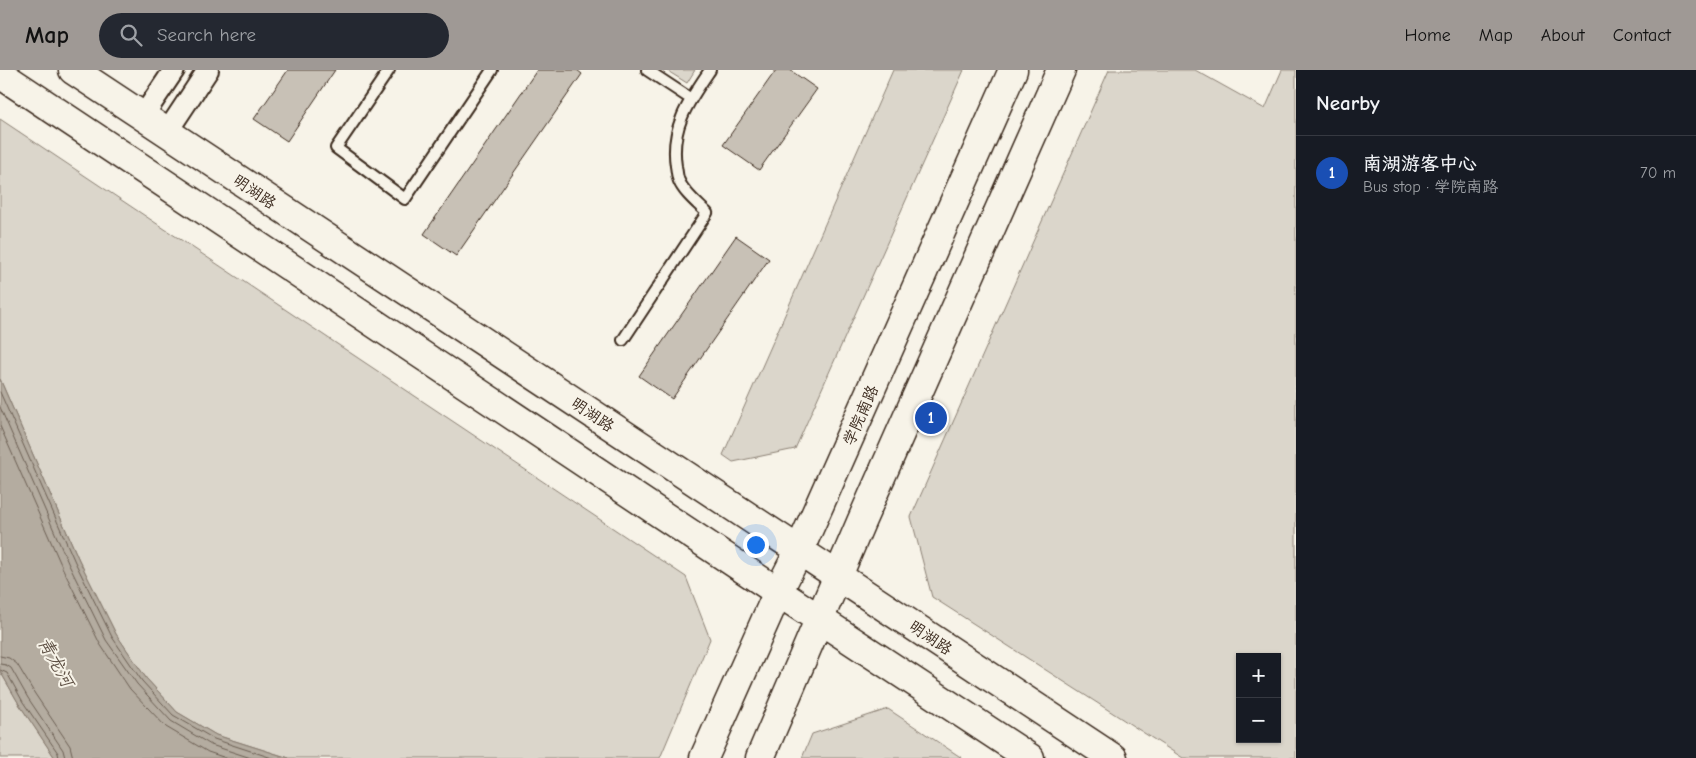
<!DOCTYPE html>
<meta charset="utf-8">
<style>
:root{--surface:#171b24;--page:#242831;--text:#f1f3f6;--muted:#9ea1a6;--line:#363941;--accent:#9f9995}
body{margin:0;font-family:"Comic Neue","LXGW WenKai TC",sans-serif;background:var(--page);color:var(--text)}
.controls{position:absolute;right:15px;bottom:15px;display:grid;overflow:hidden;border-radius:0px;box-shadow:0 1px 4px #0004}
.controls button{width:45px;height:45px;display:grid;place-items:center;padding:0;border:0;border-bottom:1px solid var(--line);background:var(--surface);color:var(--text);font:25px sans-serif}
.you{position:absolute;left:755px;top:474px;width:18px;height:18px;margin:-12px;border:4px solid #fff;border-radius:50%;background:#1a73e8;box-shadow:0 0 0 8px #1a73e833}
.badge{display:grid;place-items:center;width:32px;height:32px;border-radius:50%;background:var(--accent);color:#fff;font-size:16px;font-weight:700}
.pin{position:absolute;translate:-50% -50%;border:2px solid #fff;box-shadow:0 1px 5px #0006}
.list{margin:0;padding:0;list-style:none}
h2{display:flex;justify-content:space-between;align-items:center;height:65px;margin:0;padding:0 20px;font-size:21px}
h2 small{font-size:16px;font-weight:400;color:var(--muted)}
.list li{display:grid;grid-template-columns:32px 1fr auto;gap:15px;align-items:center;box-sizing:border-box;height:75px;padding:0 20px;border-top:1px solid var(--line)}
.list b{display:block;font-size:19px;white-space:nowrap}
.list p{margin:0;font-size:16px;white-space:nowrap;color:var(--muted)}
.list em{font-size:16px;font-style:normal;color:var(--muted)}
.icon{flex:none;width:28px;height:28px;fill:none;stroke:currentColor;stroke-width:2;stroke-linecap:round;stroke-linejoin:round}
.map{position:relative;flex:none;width:1296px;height:688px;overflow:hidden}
header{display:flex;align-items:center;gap:30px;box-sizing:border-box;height:70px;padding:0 25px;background:var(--accent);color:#111}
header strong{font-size:24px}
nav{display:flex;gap:28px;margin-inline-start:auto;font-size:18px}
.search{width:350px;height:45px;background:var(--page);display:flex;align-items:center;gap:12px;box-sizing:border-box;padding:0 18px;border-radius:28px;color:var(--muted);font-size:19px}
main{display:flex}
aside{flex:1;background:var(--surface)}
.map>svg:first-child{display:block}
.green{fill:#dbd6cb;stroke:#8b8074;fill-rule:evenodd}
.water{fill:#b4aca0;stroke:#84786c}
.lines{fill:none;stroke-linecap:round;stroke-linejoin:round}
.shore{stroke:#6b5e52;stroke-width:1}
.building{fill:#c8c1b6;stroke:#3b2a1e}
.service-casing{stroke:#3b2a1e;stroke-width:14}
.minor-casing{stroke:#3b2a1e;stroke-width:24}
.secondary-casing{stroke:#3b2a1e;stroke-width:31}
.primary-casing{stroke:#3b2a1e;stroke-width:31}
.service{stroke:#f7f3e8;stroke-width:10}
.minor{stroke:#f7f3e8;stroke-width:20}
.secondary{stroke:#f7f3e8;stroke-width:28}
.primary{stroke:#f7f3e8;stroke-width:28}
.labels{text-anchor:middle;stroke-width:4;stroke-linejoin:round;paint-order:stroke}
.street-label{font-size:16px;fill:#3b2a1e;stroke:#f7f3e8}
.water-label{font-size:18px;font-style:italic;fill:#5f5145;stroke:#f7f3e8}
</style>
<header>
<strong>Map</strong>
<div class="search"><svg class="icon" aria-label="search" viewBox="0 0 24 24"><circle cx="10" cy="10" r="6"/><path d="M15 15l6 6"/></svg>Search here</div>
<nav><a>Home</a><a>Map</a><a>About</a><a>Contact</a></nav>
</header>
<main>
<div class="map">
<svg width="1296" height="688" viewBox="0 0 1296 688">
<rect width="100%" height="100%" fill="#f7f3e8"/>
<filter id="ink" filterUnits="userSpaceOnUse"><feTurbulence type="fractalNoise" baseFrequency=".02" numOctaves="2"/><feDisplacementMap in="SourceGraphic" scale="10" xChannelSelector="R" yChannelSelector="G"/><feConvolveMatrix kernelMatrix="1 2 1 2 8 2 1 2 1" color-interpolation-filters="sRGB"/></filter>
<g filter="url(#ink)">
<!-- green -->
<path class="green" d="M666,0H695L687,13Z
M893,0H964L795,379L733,392L723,385Z
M1109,0H1195L1265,39L1282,0H1296V688H1183L932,527L911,447ZM1240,587H1277V669H1240Z
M0,49L686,507L710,569L660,688H289L216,665L177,642L146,608L116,564L79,490L0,309Z
M0,601L19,634L55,688H0Z
M888,639L962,688H802L812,664Z"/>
<!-- water -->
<path class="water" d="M0,309L79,490L116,564L146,608L177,642L216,665L289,688H55L19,634L0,601Z"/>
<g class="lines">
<!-- shore -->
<path class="shore" d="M0,322L75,492L112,567L142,611L173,645L214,669L272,688
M0,337L69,495L106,570L137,614L171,651L211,675L251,688
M0,356L63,499L100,574L130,619L166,657L208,682L226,688
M0,586L9,588L17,594L35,624L70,676L73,688
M0,594L6,595L11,598L28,628L63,680L65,688
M0,600L7,603L23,632L58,683L59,688"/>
</g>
<!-- building -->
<path class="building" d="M288,0H335L287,71L254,49Z
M537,0H577L582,4L456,186L424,164Z
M776,0H790L817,19L759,100L723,75Z
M736,166L769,189L672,329L639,306Z"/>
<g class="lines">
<!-- service casing -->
<g class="service-casing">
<path id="service" d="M389,0L336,78L405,129L492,0
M647,0L691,29
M623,270L707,143C698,134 684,123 679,111C677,107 677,101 676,96C670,57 689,31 710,0"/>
</g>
<!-- minor casing -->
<g class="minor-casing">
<path id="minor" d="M143,46L174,0
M167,62L208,0"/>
</g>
<!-- secondary casing -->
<g class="secondary-casing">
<path id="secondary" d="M73,0L1113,688
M0,4L778,522L1030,688"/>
</g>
<!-- primary casing -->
<g class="primary-casing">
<path id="primary" d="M704,688L778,522L799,481L1013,0
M760,688L861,452L1061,0"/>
</g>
<!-- service -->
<use href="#service" class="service"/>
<!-- minor -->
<use href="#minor" class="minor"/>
<!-- secondary -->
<use href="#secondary" class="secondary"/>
<!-- primary -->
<use href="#primary" class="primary"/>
</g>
</g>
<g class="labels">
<!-- street labels -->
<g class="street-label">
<text transform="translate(255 121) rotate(34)" y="6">明湖路</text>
<text transform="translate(593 344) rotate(34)" y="6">明湖路</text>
<text transform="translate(860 345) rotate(-66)" y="6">学院南路</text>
<text transform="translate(931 567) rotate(34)" y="6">明湖路</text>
</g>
<!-- water labels -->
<g class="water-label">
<text transform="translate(56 592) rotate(61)" y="6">青龙河</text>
</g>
</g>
</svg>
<div class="controls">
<button>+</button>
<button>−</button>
</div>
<div class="you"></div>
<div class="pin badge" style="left:931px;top:348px;background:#1a4fb4">1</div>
</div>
<aside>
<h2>Nearby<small></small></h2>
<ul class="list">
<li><span class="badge" style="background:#1a4fb4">1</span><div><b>南湖游客中心</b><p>Bus stop · 学院南路</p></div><em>70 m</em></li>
</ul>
</aside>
</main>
